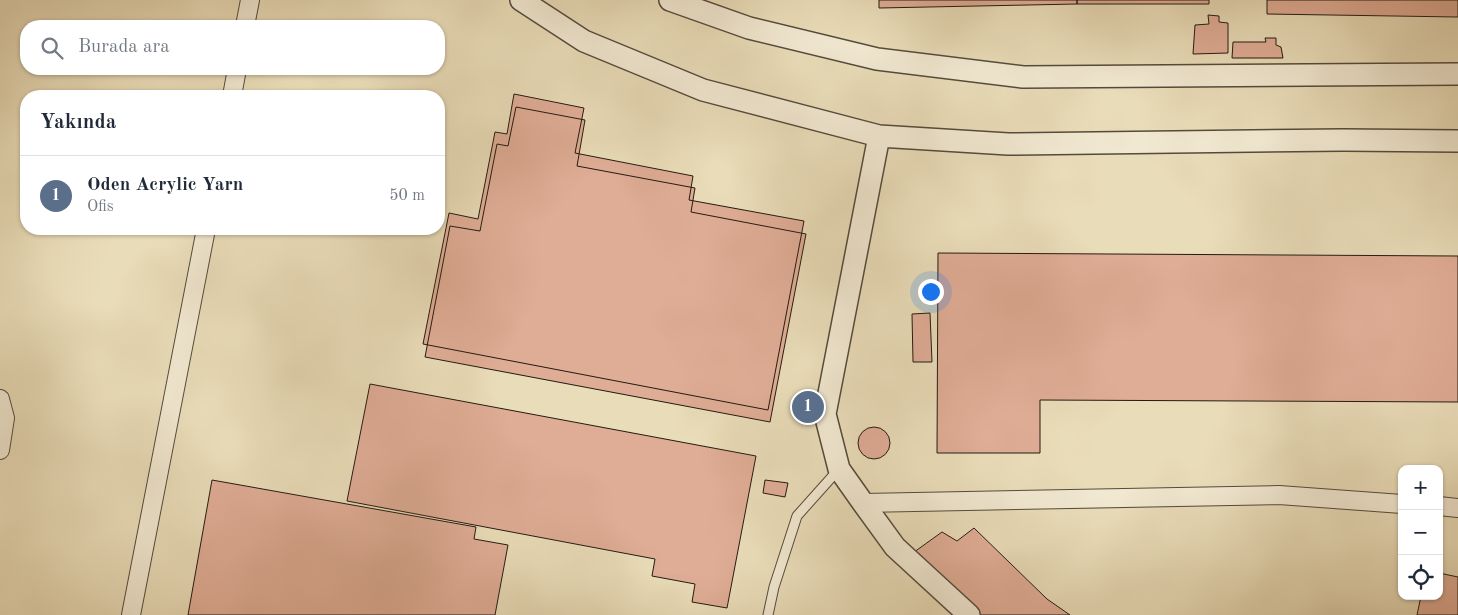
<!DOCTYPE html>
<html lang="tr">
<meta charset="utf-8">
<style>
:root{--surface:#fff;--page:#f6f6f7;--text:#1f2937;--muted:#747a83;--line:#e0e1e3;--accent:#db2777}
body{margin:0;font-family:"Old Standard TT",serif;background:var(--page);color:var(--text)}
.controls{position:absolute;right:15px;bottom:15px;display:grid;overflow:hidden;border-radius:10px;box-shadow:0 1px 4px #0004}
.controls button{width:45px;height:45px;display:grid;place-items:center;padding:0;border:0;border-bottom:1px solid var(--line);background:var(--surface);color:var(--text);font:25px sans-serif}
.you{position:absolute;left:930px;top:291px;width:18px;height:18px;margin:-12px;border:4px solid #fff;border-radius:50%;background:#1a73e8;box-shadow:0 0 0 8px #1a73e833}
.badge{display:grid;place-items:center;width:32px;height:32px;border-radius:50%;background:var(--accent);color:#fff;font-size:16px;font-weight:700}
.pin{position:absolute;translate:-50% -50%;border:2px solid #fff;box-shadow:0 1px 5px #0006}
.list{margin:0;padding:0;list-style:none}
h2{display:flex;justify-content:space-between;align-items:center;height:65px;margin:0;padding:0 20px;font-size:21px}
h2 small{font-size:16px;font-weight:400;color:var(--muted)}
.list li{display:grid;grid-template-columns:32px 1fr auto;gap:15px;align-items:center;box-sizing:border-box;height:80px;padding:0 20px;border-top:1px solid var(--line)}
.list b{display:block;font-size:19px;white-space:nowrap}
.list p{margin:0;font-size:16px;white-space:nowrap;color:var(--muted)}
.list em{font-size:16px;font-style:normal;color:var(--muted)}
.icon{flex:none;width:28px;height:28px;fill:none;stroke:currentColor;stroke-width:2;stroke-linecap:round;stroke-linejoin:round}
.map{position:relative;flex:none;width:1458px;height:615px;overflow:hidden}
.search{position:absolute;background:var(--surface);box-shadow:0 1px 4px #0004;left:20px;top:20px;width:425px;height:55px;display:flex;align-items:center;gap:12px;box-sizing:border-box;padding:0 18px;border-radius:20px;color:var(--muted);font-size:19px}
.panel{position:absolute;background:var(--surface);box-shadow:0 1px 4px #0004;left:20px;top:90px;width:425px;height:145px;border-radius:20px}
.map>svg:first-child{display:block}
.building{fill:#dfac95;stroke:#231b12}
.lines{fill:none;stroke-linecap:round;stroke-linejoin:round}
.service-casing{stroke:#544b3c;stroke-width:11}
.minor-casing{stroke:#544b3c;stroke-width:20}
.tertiary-casing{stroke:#544b3c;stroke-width:24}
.service{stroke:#f1e8d1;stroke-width:9}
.minor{stroke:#f1e8d1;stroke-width:18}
.tertiary{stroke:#f1e8d1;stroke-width:21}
</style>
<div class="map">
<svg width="1458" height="615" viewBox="0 0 1458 615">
<rect width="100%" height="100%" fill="#e9dcb8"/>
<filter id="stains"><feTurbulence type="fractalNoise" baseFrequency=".004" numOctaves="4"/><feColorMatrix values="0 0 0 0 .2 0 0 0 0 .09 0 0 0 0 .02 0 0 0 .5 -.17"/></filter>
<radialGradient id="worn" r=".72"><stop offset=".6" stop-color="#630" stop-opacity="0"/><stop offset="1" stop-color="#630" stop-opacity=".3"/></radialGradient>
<!-- building -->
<path class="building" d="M879,0H1077V4L879,8Z
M1077,0H1209V4H1077Z
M1267,0H1458V17L1267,14Z
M1208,15L1219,16V22L1228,23V53L1193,54L1195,25L1209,24Z
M1265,38H1276V45L1281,47L1283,58H1232L1233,42H1266Z
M514,94L584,108L575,153L693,176L689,200L804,221L768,410L423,344L449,213L478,219L495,132L507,134Z
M516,107L585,120L577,166L695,188L691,212L806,234L770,422L425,357L450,226L480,231L497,144L508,146Z
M938,253L1458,256V402L1040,400V453H937Z
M930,313L932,362H913L912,314Z
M370,384L756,456L727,608L692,602L695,584L652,576L655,559L347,501Z
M858 443a16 16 0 1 1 32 0a16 16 0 1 1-32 0Z
M212,480L476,527L474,539L508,545L495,615H188Z
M765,480L788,483L785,497L763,493Z
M974,528L1047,599L1070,615H976L910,555L942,532L957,541Z
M1439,573L1458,577V615H1417L1421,596H1439Z"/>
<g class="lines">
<!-- service casing -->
<g class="service-casing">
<path id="service" d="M768,615L774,587L797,516L839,469"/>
</g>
<!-- minor casing -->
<g class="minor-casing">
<path id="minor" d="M245,26L250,0
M232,96L237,69
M0,399L5,418L0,450
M863,503L1279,495L1402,504
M1439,506L1458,508
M131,615L206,229"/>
</g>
<!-- tertiary casing -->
<g class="tertiary-casing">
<path id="tertiary" d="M521,0L584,41L703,90L879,136L1008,144L1343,140L1458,141
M670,0L749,28L877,59L1023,77L1458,74
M879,136L825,414L839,469L863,503L895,547L969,615"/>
</g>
<!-- service -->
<use href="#service" class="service"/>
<!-- minor -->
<use href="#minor" class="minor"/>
<!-- tertiary -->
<use href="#tertiary" class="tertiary"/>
</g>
<rect width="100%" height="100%" filter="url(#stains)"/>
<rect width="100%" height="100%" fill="url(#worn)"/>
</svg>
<div class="controls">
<button>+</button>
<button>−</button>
<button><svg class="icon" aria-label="locate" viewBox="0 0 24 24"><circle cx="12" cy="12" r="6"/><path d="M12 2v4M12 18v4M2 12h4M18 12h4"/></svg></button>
</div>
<div class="you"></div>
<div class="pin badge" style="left:808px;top:407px;background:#5c6f8a">1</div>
<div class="search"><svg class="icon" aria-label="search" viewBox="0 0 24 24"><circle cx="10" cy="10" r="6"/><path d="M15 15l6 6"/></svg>Burada ara</div>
<section class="panel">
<h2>Yakında<small></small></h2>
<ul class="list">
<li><span class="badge" style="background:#5c6f8a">1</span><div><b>Oden Acrylic Yarn</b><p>Ofis</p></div><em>50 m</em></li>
</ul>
</section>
</div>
